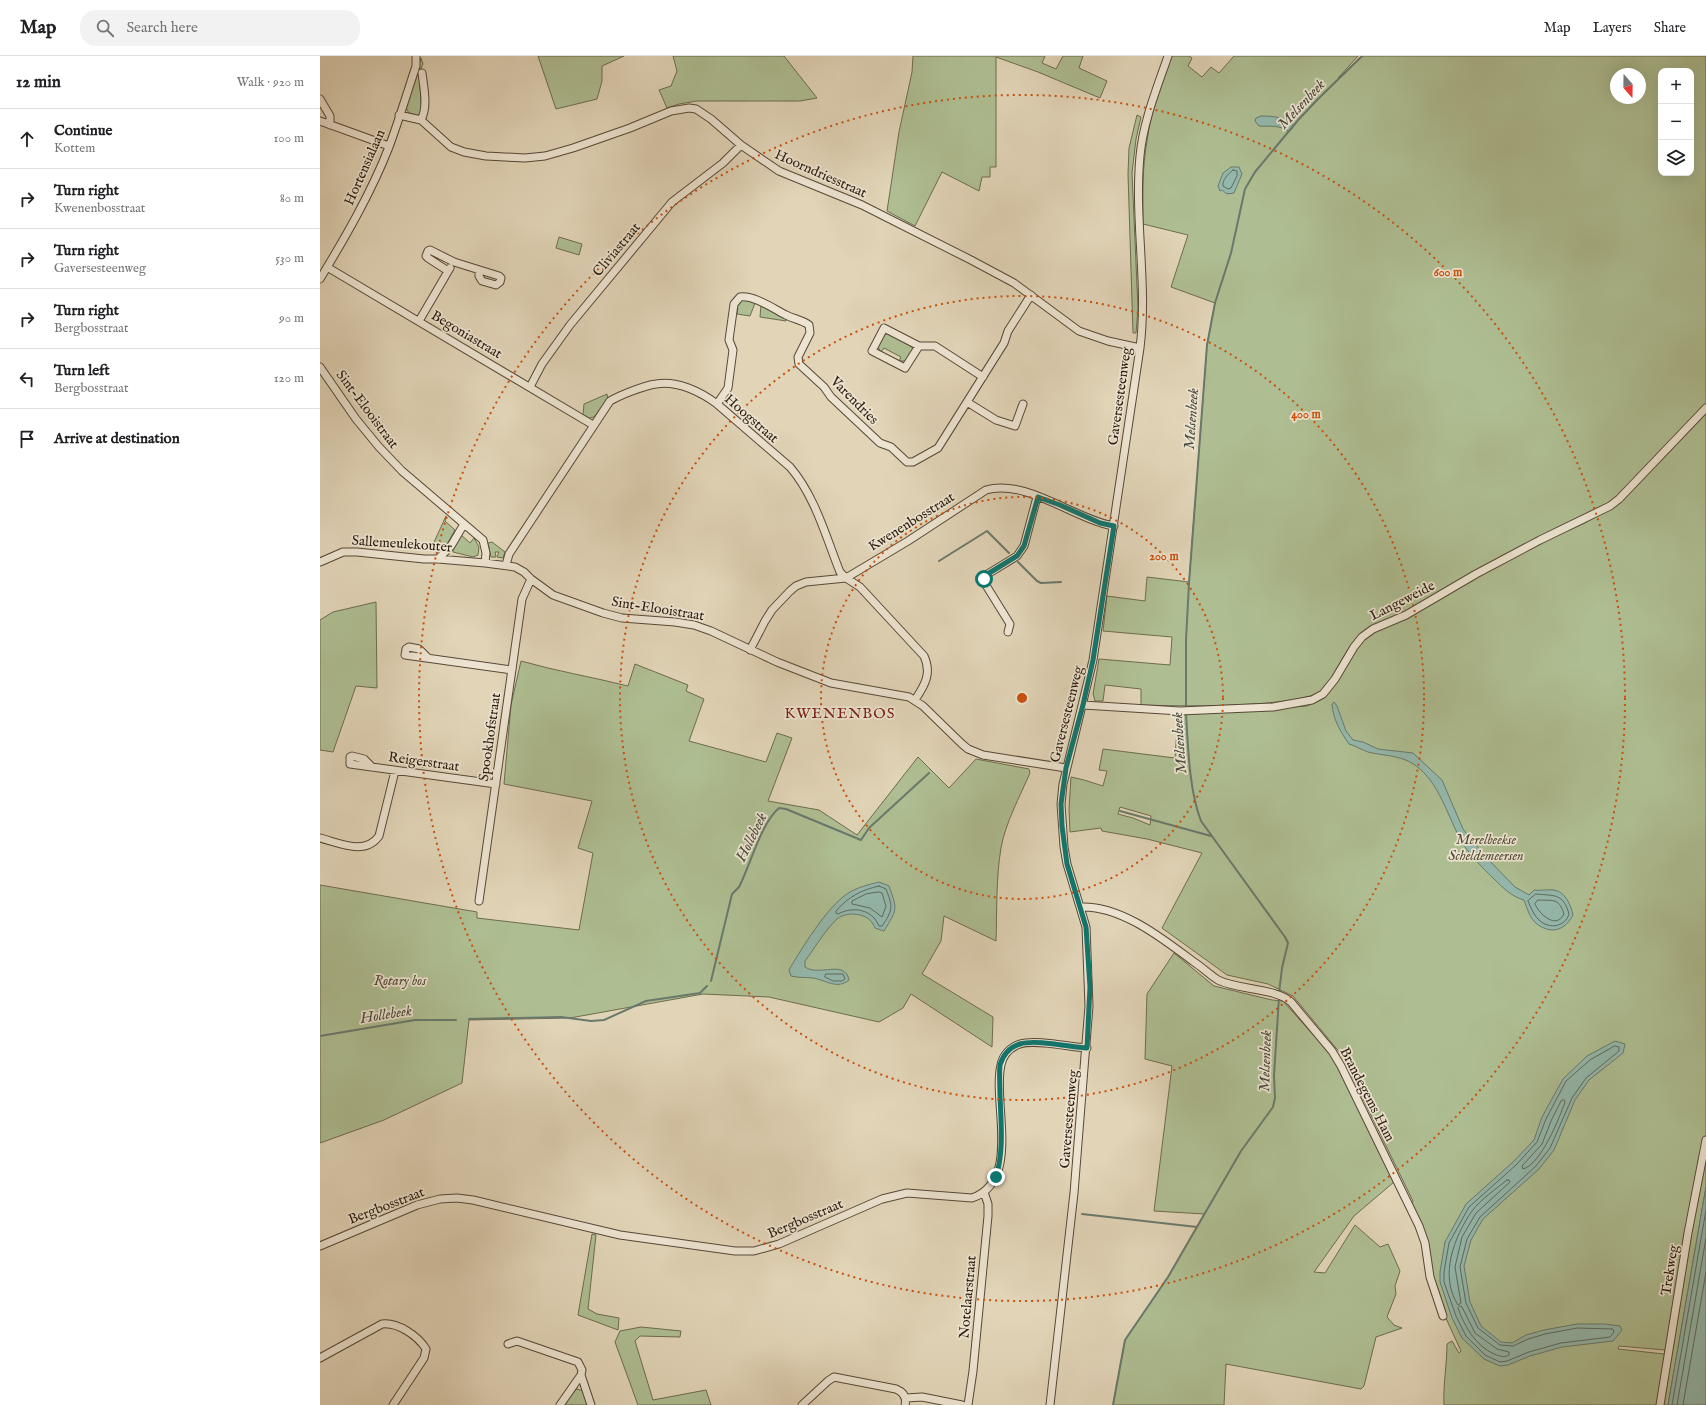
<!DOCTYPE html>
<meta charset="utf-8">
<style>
:root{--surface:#fff;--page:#f2f2f2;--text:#202124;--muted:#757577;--line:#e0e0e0}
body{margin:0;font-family:"IM FELL English",serif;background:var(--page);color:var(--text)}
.controls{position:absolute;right:12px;top:12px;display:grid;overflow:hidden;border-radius:8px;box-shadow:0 4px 16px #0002}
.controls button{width:36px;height:36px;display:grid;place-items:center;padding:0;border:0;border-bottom:1px solid var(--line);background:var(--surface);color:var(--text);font:20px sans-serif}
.compass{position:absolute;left:1290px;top:12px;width:36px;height:36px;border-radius:50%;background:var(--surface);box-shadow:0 4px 16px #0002;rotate:160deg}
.stop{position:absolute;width:12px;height:12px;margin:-9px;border:3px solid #0f766e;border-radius:50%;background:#fff}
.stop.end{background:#0f766e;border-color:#fff;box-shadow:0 1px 4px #0008}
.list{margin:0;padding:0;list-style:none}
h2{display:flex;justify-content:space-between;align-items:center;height:52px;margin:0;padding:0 16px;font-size:17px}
h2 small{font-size:13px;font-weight:400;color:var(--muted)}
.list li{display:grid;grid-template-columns:26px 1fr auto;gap:12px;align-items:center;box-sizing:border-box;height:60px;padding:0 16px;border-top:1px solid var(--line)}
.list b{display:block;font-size:15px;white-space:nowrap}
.list p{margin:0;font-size:13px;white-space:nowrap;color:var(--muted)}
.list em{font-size:13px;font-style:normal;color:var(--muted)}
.icon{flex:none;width:22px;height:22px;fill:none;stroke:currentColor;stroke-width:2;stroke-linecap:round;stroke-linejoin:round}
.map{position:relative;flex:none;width:1386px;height:1349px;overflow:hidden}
header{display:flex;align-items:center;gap:24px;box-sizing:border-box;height:56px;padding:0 20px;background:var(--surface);border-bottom:1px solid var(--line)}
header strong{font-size:19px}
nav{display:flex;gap:22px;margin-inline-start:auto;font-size:14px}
.search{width:280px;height:36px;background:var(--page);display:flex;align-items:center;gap:10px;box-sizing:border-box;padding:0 14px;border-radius:16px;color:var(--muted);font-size:15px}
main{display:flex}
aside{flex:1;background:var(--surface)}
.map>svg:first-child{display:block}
.green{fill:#aebe92;stroke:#6c6c4f;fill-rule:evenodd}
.water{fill:#94b8ac;stroke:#69796c}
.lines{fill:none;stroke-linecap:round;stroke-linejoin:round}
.shore{stroke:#5e695c;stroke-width:1}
.stream{stroke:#69796c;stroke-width:2}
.minor-casing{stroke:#574837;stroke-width:9}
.minor{stroke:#ece3d0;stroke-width:7}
.route{stroke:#0f766e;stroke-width:5}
.ring{fill:none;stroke:#cb500c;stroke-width:2;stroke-dasharray:2 4}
.labels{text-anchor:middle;stroke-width:3.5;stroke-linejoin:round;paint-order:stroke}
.street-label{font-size:14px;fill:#291a0c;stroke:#ece3d0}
.park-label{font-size:14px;font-style:italic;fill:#514b34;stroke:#ece3d0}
.water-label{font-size:15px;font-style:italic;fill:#49493c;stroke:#ece3d0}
.neighbourhood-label{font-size:15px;letter-spacing:1px;fill:#7a1f14;stroke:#ece3d0}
.centre{fill:#cb500c;stroke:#ece3d0;stroke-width:2}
.ring-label{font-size:12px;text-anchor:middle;font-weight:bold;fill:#cb500c;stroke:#ece3d0;stroke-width:3.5;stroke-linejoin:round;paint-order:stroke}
</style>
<header>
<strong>Map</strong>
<div class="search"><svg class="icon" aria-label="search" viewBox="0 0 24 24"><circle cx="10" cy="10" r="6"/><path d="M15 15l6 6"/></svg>Search here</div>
<nav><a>Map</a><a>Layers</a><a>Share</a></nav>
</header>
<main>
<aside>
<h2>12 min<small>Walk · 920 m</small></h2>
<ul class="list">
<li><svg class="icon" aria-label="ahead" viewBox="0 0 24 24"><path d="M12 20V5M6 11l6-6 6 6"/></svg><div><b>Continue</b><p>Kottem</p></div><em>100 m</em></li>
<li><svg class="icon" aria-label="right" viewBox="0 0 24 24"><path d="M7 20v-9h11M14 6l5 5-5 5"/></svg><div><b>Turn right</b><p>Kwenenbosstraat</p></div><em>80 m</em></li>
<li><svg class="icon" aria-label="right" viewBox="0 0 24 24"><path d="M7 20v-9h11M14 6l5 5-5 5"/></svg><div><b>Turn right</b><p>Gaversesteenweg</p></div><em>530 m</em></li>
<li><svg class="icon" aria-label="right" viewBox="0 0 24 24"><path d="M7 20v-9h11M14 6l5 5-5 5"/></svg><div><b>Turn right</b><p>Bergbosstraat</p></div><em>90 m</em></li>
<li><svg class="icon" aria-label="left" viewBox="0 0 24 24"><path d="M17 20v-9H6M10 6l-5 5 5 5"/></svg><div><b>Turn left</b><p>Bergbosstraat</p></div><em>120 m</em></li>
<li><svg class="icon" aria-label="arrive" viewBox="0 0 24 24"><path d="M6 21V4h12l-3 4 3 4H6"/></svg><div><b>Arrive at destination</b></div></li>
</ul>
</aside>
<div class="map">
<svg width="1386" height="1349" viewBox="0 0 1386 1349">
<rect width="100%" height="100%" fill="#e1d4b7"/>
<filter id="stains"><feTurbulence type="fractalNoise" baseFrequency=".005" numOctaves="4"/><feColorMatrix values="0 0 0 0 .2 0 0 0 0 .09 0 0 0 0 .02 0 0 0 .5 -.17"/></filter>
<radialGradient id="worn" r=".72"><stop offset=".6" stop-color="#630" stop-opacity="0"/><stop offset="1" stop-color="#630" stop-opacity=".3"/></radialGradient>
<!-- green -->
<path class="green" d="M218,0H304L282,10V25L277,43L236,53Z
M353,0H464L497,42L480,45H377L359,48L347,52L339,34L351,30L357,15Z
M593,0H725L722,7L736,13L743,0H763L759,12L787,25L780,42L718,16L676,1V111H670V121H662L659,135L622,116L595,170L567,155L579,76L592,16Z
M851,0H869L872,2L868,10L882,21L891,11L899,17L914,0H1038L1018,22L1043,0H1386V1131L1348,1349H1124C1123,1329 1127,1308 1127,1288L1132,1285L1139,1297L1141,1295L1124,1258L1091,1148L1093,1145L1021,998L973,940L948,928L907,919L842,872L882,797L827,783L782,775L781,772L750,776L749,753L751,721L764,724L783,730L787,715L779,714L783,693L855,702L858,659L987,650L1004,642L1009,636L1036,591L1049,579L1222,486L1263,468L1292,452V445L1081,558C1069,563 1055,567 1045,575C1027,588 1017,614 1005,633C982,653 855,650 821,649V633L785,629L783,645H775L773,638L779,603L850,609L852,581L783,575L787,540L825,545L827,521L869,526L887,289L895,247L851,231L868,179L823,168C823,140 822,112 827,85C831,56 841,28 851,0ZM1341,15H1371V117H1341ZM1296,18H1320V42H1296ZM800,751L831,760L830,769L813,762L798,758ZM1299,1290L1345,1294V1295L1344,1298L1298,1293Z
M101,2L103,8L99,16L102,58L99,60L89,57L86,52Z
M817,59L821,61L816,83L812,117L818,252L816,277H813L808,118L809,92Z
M239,181L262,188L259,199L236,192Z
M424,243L435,247L430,260L417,258L418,252L416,250L418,246Z
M441,249L466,263V265L440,261Z
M567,277L592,291L593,295L586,305H579L581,301L564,292L561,296L558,291L565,278Z
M287,338L288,343L274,361L269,362L263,359L264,348Z
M126,460L125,465L135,474L123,495H110Z
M140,478L150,487L154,482L159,491L158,499L153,501L133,496V492Z
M172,486L185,496L183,502L177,501L179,496H175L176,501H171L168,487Z
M56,546L57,632L36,630L13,696L0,694V564L13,556Z
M201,605C236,615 272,621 308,630L315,608L368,629L366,635L384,643L369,685L446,706L457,677L472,682L448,745L499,754L537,779L598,701L629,732L656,703L709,713L710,717C700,740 685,768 681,792C676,822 677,854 676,885L624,860L621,885L602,918L673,961L672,991L591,938L583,952L559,966L449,941L383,938L250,962L149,964L142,1027L64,1064L0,1087V829L157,856V862L259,874L273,797L258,792L272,745L184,728L191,649Z
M854,897L894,930L952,944L963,945L1012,1000L1022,1019L1074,1126L1034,1160L994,1216L1005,1217L1035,1169L1060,1191L1068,1188L1080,1215L1075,1230L1076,1238L1067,1261L1074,1269L1082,1272L1056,1281L1044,1330L1041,1333L906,1308L904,1349H793L805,1284L848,1221L884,1158L834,1155L852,1010L825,1003L827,938Z
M272,1178L276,1179L268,1253L277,1258L299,1262L298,1274L258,1259Z
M321,1271L361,1275L360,1281L320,1280L315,1285L333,1344L386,1334L391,1349H318L295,1286L300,1275Z
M257,1333L263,1335L269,1349H244L253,1336Z"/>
<!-- water -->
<path class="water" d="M941,60C953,60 965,61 974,70L969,76C959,68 950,71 939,70L935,65L936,62Z
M911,111H919L922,118L914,137L907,138L902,134L900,135L898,130L903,117Z
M1014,646L1017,650L1026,675L1033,684L1043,686L1058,693L1093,697L1122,724L1143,773L1164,799L1195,831L1209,839L1214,834C1221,835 1228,833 1234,834C1246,836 1251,850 1253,859C1245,874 1232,879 1217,868C1210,863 1207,852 1204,844C1192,841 1182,831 1174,823C1163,812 1150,800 1142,786C1127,760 1120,727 1095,709C1081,699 1064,700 1048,696C1042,694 1036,690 1029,688C1020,675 1013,663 1012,648Z
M559,826L569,830C578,855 577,853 564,875L555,872C552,865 548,861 540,859C532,857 523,858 517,863C506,873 494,893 485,905V911C499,921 525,903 529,924C517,934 506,924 493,922C486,921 478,922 471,920L469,914C481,893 508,850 527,838C537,831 548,829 559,826Z
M1295,985L1305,988L1303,997L1269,1024L1255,1044L1234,1094L1219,1113L1163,1163L1151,1184L1144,1210L1150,1246L1161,1270L1181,1286L1192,1287L1206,1279L1224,1274L1257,1268H1285L1300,1270L1302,1274L1293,1285L1242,1291L1210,1300L1188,1309L1180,1310L1164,1303L1142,1282L1132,1262L1120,1226V1216L1125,1186L1146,1148L1193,1106L1214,1084L1222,1061L1243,1023L1267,1000Z
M1386,1131V1349H1348Z"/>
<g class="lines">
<!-- shore -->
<path class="shore" d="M913,114L917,115V120L911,132L908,133L903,130C902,124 908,118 913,114Z
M559,830L566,833C573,851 573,854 562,870H559C552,853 533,850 518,858L516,857V855C528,841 541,834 559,830Z
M559,836L562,837L566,850L562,861L550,852L532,848V845L546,838Z
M1216,838C1235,840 1243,837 1249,858C1245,871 1230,873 1220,865C1214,860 1211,852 1208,845Z
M1218,844C1232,845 1239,841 1244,858C1236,874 1219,858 1215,848Z
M506,918H523L525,923L522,925H513L505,921Z
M1295,990L1299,991V995L1266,1022L1252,1042L1230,1092L1216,1110L1160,1161L1147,1183L1140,1211L1146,1247L1158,1272L1180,1289L1193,1290L1208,1283L1225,1278L1257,1272L1293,1273L1294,1276L1290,1281L1241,1287L1209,1296L1187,1305L1180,1306L1165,1299L1146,1280L1136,1260L1124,1226V1216L1129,1187L1149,1151L1196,1109L1217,1086L1226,1063L1246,1025L1270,1004Z
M1244,1044L1245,1046C1239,1063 1221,1108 1203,1113L1202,1110L1222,1088L1231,1065L1241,1045Z
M1187,1124H1189L1190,1126L1156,1157L1142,1181L1135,1211L1141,1247L1138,1249C1119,1220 1134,1181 1152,1155C1161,1143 1176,1133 1187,1124Z
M1140,1250L1142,1251L1155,1277L1177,1293L1189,1296V1299C1184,1302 1180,1300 1174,1298C1156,1290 1144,1270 1138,1252Z
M1352,1349L1386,1154
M1357,1349L1386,1182
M1363,1349L1386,1216"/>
<!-- stream -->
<path class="stream" d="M619,505L667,475L689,497
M698,506L717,525L721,527L741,526
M866,653V584L869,527L887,289L895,247L911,197L925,133L935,116L979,63L998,43L1042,0
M866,657C868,690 869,734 881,765L965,881L968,887L962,912L959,937
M800,755L891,780
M391,925L412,838L419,831C430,810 441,767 459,752L466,753L541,784L549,772L609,717
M149,963L241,961L271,965L284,964L326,945L380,937L387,930
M0,980L95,964H136
M762,1158L877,1171
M793,1349L805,1284L848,1221L921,1095L953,1051L955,1042L954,1020L959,941"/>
<!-- minor casing -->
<g class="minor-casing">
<path id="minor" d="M0,43L10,60V69
M79,59L101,64L131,91L144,96L166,100L205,102L225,100L253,92L310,72L351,55L369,52L376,53L391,63L421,89L459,115L542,149L651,204L694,227L759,275L788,285L820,292
M101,64C108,51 104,33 102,17
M0,65L69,90
M7,211L273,369
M128,215L108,202L106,200L108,195L110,194L134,206L179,220L181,222L180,226L176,229L162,225L159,220V214
M0,223C26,180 51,137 69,91C79,64 87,37 96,10V0
M99,265L130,212
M599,290L585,312L552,295L564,272L599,290H615L663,321
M0,311L36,363L59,391L82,415L163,484L166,497L165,507
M210,331L222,308L250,269L352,146L403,107L421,89
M647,346L676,364L695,370L703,348
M397,348L408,332L413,294L409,284L414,248L420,241C434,239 454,253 466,259C474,263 482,264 489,269L490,277L478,301L479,308L504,331L511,341L560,387L571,391L587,406H593L618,392L684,287L688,275L711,239
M118,503L131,490L144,468
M0,506L23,496H37L104,503H118L165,507L195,511L204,516L211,523L233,539L283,557L302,562L355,566L374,569L391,575L457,606L511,627L589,641L603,650L642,688L648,693L663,699L746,712
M186,509L189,498L290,345C297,341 304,338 312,335C320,332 328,329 336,328C357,324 381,336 397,348L470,411C495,440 506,481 520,516L526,522L540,531L604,600C612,617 605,629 595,644
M688,576L690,568L664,526L666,519L697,500L704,490L717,441
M430,594L445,565L452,554L470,535L476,530L486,526L526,522L588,485L666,434C705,422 756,464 794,470
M108,602L99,593L89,591L86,593L85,599L192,614
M763,649L860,655L953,651L992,644L1003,638L1015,623L1034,591L1042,581L1053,573L1086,559L1156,518L1220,484L1290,450L1299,443L1386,352
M52,711L44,703L32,700L30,701V708L176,728
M0,782C20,787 45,800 59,780L75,715
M159,845L202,543L211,523
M760,851C801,849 843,883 874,906C882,911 890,919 898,924C918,934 956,932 971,946L1012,995L1021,1010L1099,1170L1105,1187L1110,1221L1123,1260
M0,1190L97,1149L120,1143L137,1142L153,1144L300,1179L415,1195H434L459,1188L562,1143L587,1137L652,1142C702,1125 672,1046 681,1009C683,998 691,991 700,988C716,983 750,991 767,992
M188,1288L197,1285L258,1306L262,1314L261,1319L240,1349
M0,1302L62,1268C78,1266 98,1280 106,1293L104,1302L73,1349
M261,1319L271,1349
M586,1342L602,1341L642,1349
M482,1349L508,1325L514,1321L576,1333C583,1336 587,1341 585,1349
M648,1349L653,1315L668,1160V1148L664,1136
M730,1349L754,1137L769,950L766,871L747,808L744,791L741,748L743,728L773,604L820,292C828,228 814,164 820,100C823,66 837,32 848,0
M1340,1349L1368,1177L1386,1084"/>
</g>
<!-- minor -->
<use href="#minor" class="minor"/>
</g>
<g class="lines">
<!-- route -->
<path class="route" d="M664,523L666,519L697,500L704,490L718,441L740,449L780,467L794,470L773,604L763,649L746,712L741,748L742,770L747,808L766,871L770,931L767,992C750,991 716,983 700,988C690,991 683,999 680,1009C679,1019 680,1030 680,1039C681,1068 684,1094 676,1121"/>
</g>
<!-- distance rings -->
<g class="ring">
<circle cx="702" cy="642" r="201"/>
<circle cx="702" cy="642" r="402"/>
<circle cx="702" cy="642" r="603"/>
</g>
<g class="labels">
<!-- street labels -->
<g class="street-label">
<text transform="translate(44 111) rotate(-66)" y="5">Hortensialaan</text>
<text transform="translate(501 117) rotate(24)" y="5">Hoorndriesstraat</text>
<text transform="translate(296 193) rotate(-50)" y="5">Cliviastraat</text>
<text transform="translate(147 278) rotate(31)" y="5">Begoniastraat</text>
<text transform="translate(799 340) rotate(-82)" y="5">Gaversesteenweg</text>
<text transform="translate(535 344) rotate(45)" y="5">Varendries</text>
<text transform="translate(48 353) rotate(53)" y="5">Sint-Elooistraat</text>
<text transform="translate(432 362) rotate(41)" y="5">Hoogstraat</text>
<text transform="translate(591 465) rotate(-32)" y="5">Kwenenbosstraat</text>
<text transform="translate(82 487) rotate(4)" y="5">Sallemeulekouter</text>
<text transform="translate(1082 544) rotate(-27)" y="5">Langeweide</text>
<text transform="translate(338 552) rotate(9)" y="5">Sint-Elooistraat</text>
<text transform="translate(746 658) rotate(-76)" y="5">Gaversesteenweg</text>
<text transform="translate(169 681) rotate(-82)" y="5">Spookhofstraat</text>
<text transform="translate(104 705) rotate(8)" y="5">Reigerstraat</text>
<text transform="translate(1048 1038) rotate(63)" y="5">Brandegems Ham</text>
<text transform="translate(748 1063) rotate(-85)" y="5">Gaversesteenweg</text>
<text transform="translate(66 1149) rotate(-21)" y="5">Bergbosstraat</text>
<text transform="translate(485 1162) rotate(-23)" y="5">Bergbosstraat</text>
<text transform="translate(1349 1214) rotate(-81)" y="5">Trekweg</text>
<text transform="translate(647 1241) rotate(-85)" y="5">Notelaarstraat</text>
</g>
<!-- park labels -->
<g class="park-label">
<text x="1166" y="788">Merelbeekse<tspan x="1166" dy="16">Scheldemeersen</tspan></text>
<text x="80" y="929">Rotary bos</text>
</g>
<!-- water labels -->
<g class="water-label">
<text transform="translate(981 48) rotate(-47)" y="5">Melsenbeek</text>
<text transform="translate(871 363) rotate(-86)" y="5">Melsenbeek</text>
<text transform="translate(859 687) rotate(-94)" y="5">Melsenbeek</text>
<text transform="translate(431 781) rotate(-64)" y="5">Hollebeek</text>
<text transform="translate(66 958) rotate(-9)" y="5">Hollebeek</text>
<text transform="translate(945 1005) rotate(-88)" y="5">Melsenbeek</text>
</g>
<!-- neighbourhood labels -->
<g class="neighbourhood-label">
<text x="520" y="662">KWENENBOS</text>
</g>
</g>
<circle cx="702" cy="642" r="6" class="centre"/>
<g class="ring-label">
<text x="1128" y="220">600 m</text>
<text x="986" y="362">400 m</text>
<text x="844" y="504">200 m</text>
</g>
<rect width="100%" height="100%" filter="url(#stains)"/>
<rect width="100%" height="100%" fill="url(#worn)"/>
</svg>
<div class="controls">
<button>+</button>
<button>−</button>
<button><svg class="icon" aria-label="layers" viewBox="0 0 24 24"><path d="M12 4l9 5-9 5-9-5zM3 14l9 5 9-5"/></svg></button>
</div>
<svg class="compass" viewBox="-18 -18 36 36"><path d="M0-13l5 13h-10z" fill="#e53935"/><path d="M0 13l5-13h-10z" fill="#757577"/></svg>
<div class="stop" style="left:664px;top:523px"></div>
<div class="stop end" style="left:676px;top:1121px"></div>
</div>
</main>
